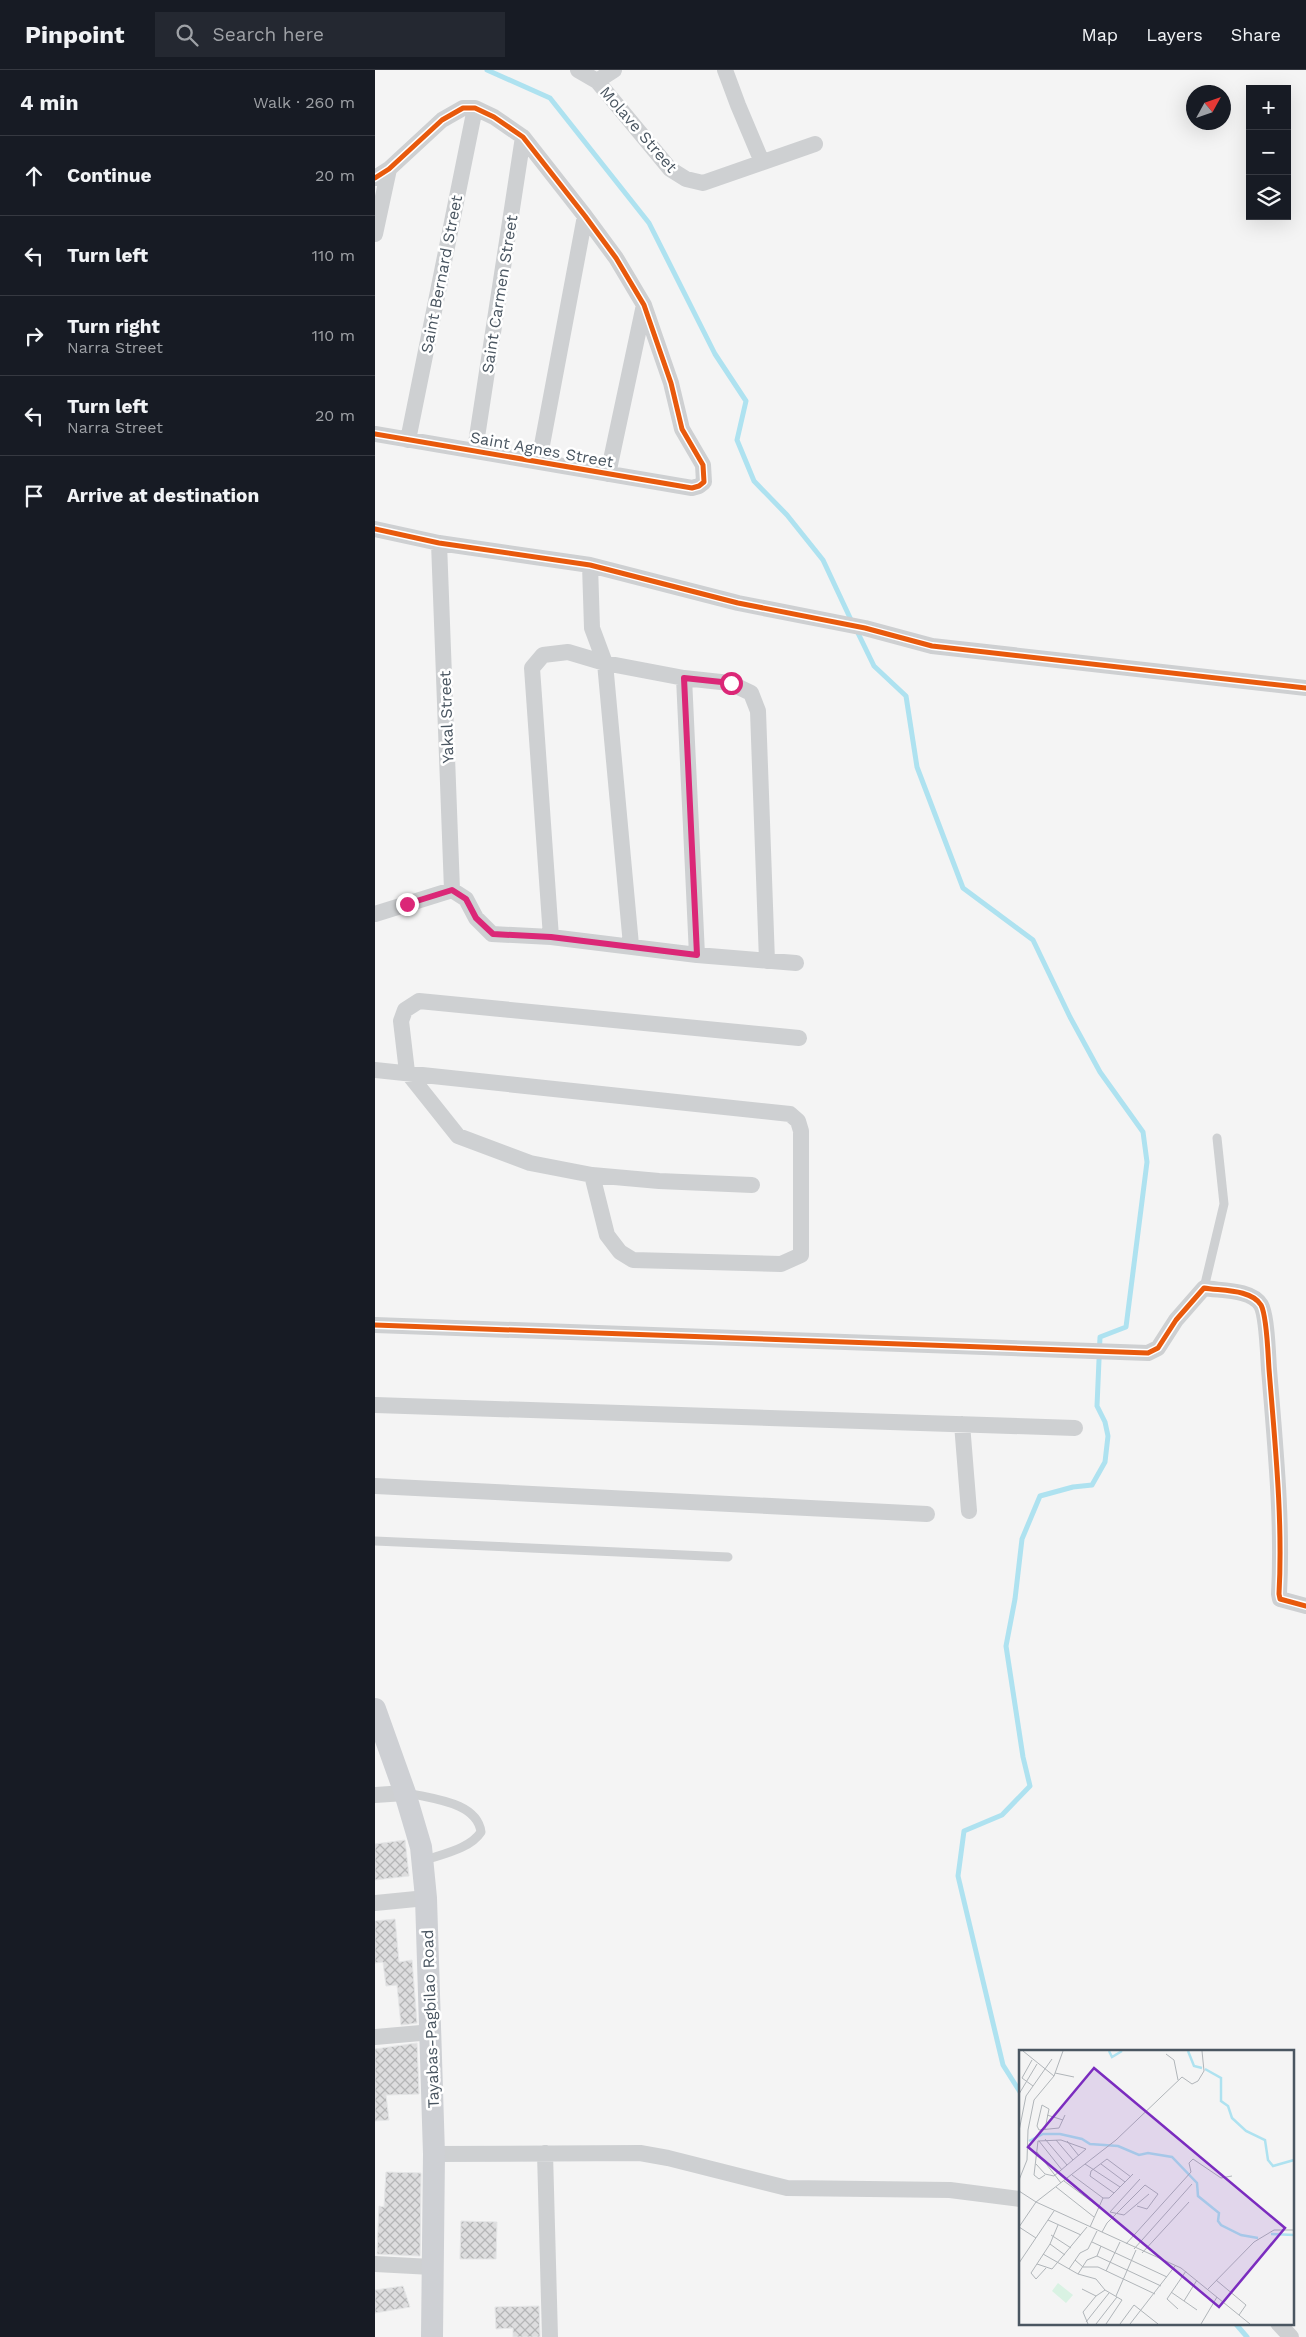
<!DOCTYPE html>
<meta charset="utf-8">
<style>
:root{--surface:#171b24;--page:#242831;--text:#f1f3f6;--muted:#9ea1a6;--line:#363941}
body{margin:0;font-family:"Work Sans",sans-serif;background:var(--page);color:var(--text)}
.controls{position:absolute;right:15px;top:15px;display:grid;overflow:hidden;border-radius:0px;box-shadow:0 5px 20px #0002}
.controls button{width:45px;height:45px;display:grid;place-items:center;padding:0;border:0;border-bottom:1px solid var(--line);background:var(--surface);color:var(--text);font:25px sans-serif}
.compass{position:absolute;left:811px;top:15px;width:45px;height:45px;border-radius:50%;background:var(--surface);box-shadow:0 5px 20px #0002;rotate:50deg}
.stop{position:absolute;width:15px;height:15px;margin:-11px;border:4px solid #db2777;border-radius:50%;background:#fff}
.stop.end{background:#db2777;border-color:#fff;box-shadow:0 1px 5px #0008}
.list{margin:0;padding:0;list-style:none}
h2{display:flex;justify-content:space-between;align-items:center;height:65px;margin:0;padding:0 20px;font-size:21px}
h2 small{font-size:16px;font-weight:400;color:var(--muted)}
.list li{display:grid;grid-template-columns:32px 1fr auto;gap:15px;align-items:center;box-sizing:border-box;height:80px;padding:0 20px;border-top:1px solid var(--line)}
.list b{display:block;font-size:19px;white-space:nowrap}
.list p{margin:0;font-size:16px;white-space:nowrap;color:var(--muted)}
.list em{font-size:16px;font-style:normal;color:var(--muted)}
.icon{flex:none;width:28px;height:28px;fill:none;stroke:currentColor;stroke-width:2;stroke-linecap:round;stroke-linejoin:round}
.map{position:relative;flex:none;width:931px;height:2267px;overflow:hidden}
header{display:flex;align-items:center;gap:30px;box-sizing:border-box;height:70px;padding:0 25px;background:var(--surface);border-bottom:1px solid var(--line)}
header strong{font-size:24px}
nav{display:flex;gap:28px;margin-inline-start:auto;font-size:18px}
.search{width:350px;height:45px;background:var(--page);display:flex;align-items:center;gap:12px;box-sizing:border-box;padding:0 18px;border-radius:0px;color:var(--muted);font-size:19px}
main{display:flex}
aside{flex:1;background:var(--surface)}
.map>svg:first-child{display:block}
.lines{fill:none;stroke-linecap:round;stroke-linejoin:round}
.stream{stroke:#aee2f0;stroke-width:5}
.building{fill:url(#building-cross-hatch);stroke:#e5e6e7}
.lane{stroke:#ced0d2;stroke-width:9}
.street{stroke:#ced0d2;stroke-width:16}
.secondary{stroke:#ced0d4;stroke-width:22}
.cycleway-casing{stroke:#fff;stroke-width:8}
.cycleway{stroke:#e8590c;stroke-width:5}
.route{stroke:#db2777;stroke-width:6}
.labels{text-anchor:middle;stroke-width:5;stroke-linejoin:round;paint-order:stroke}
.street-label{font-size:16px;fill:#4a5661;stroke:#fff}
.inset-river{fill:none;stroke:#aee2f0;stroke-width:2.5}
.inset-road{fill:none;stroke:#b0b5b9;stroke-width:1}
.view{fill:#7b2cbf;fill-opacity:0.15;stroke:#7b2cbf;stroke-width:2.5}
.inset-edge{fill:none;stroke:#4a5661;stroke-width:2.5}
</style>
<header>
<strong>Pinpoint</strong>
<div class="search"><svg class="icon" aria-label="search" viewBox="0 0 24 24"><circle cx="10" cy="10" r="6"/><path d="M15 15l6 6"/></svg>Search here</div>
<nav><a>Map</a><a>Layers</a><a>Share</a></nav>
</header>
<main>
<aside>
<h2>4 min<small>Walk · 260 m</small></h2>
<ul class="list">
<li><svg class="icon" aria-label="ahead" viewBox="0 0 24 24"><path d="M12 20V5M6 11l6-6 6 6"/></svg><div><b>Continue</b></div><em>20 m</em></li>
<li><svg class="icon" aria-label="left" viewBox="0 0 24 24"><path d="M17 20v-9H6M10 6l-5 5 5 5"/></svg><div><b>Turn left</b></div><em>110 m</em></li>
<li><svg class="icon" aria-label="right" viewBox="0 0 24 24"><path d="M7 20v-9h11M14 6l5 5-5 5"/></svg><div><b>Turn right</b><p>Narra Street</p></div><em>110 m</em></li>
<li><svg class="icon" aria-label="left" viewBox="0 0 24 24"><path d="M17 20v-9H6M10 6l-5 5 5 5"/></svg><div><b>Turn left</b><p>Narra Street</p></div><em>20 m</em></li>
<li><svg class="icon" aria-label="arrive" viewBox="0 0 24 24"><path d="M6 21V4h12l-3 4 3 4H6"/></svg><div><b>Arrive at destination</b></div></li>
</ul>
</aside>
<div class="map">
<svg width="931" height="2267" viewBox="0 0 931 2267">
<defs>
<pattern id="building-cross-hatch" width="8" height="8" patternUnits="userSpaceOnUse" patternTransform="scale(1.25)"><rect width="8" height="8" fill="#ddddde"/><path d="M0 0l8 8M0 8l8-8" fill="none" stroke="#b5b6b7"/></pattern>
</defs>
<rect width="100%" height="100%" fill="#f4f4f4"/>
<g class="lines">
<!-- stream -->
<path class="stream" d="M112,0L175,28L274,153L340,284L371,331L362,370L379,411L412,445L448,490L477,552
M481,559L499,596L531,626L542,697L588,818L658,870L695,947L725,1002L768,1062L772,1092L751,1257L725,1267L722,1336L730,1352L733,1366L730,1392L717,1415L698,1417L665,1426L647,1469L640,1529L631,1576L648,1687L655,1716L627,1745L589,1761L583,1806L628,1995L645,2022
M860,2253L872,2267"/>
</g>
<!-- building -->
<path class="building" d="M30,1770L34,1806L0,1810V1774Z
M20,1849L24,1892L37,1890L42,1953L26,1955L22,1915L11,1916L8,1892L0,1893V1851Z
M42,1973L44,2024L11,2025L14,2050L0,2051V1979Z
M11,2102L46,2103L45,2186L2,2184L4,2136L9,2137Z
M86,2151L122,2152L121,2189H85Z
M28,2216L35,2237L0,2243V2220Z
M164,2236L165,2267H138V2258L121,2259L120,2237Z"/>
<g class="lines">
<!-- lane -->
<path class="lane" d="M829,1218L849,1134L842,1068
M0,1471L353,1487
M33,1723C57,1729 102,1732 106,1762C95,1779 67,1784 48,1791"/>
<!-- street -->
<path class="street" d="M203,0L222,11L295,99L311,109L328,113L440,74
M350,0L363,35L387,92
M222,11L239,0
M0,108L14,99L67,50L88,38H100L119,47L148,67L210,146L241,188L269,235L296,313L307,359L328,395L329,412L324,416L317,418L0,364
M0,164L14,99
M33,370L100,38
M100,380L148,67
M164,391L210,146
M233,404L269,235
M0,459L64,473L215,495L363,533L490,558L557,576L931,618
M64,473L77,820
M215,495L217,558L230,593L256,875
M309,608L322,885
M0,844L77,820L91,829L101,848L117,864L176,867L322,885L421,893
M176,867L157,598L168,585L193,582L230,593L309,608L355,613L376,623L383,641L392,891
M0,1000L415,1044L423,1051L426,1061V1185L406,1194L258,1190L245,1182L232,1165L217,1105
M377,1115L284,1111L217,1105L155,1093L83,1066L32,1002L26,951L30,940L44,931L424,968
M0,1255L773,1283L783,1278L801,1250L829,1218C846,1221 876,1219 886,1235C892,1246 893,1285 894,1299C900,1374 908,1450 904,1524L905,1529L931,1536
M0,1335L700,1358
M587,1354L594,1441
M0,1416L552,1444
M0,1725L30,1723
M0,1833L51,1828
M0,1967L57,1962
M170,2083L175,2267
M59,2084L265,2083L293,2088L412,2118L575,2120L645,2129
M0,2194L57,2197
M903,2253L916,2267"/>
<!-- secondary -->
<path class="secondary" d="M0,1639L30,1723L46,1777L51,1828L59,2084L57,2267"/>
<!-- cycleway casing -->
<g class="cycleway-casing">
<path id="cycleway" d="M0,108L14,99L67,50L88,38H100L119,47L148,67L210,146L241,188L269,235L296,313L307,359L328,395L329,412L324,416L317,418L0,364
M0,459L64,473L215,495L363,533L490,558L557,576L931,618
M0,1255L773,1283L783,1278L801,1250L829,1218C846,1221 876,1219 886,1235C892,1246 893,1285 894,1299C900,1374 908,1450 904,1524L905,1529L931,1536"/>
</g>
<!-- cycleway -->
<use href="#cycleway" class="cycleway"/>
</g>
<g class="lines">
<!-- route -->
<path class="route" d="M32,834L77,820L91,829L101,848L118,864L176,867L322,885L309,608L356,613"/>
</g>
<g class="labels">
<!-- street labels -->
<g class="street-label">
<text transform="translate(264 59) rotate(49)" y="6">Molave Street</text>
<text transform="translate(66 204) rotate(-79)" y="6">Saint Bernard Street</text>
<text transform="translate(124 224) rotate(-81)" y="6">Saint Carmen Street</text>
<text transform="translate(167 379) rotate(10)" y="6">Saint Agnes Street</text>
<text transform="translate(71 647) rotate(-92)" y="6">Yakal Street</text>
<text transform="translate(55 1949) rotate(-92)" y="6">Tayabas-Pagbilao Road</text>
</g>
</g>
<!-- overview -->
<g transform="translate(644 1980)">
<rect width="275" height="275" fill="#f4f4f4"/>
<path d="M39,233L54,245L47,253L33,241Z" fill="#d9f2e3"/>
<path class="inset-river" d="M90,1L93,7L103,1M169,1L175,16L183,18M186,19L202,28V51L209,56L213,68L227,81L246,90L249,110L254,116L275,110M10,91L24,84H41L63,89L71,94L99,96L120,105L129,103L153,107L178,133L179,146L200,163L199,171L202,175L222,185L239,188M252,184L275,185"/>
<path class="inset-road" d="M4,1L35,26M147,4L155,10L159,30M13,10L3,28L14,36M36,23L55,27M0,44L18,14M28,65L44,70M26,79L30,59L23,55L18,76L20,80L40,78L46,65M0,81L7,46L33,9M26,89L48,115M37,90L54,110M19,91L15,125L20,129L26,125M20,91L43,120M48,91L60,106M18,102L42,133M17,114L26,124L35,126L67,99L42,90L19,91M66,114L101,137M82,114L106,132M53,125L84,148M121,129L91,162L105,165L130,144M0,130L8,110L9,80L15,50L35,26L44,1M45,131L80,157M37,137L75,167M0,141L17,152L97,90L163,27L173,34L179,31L185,21L183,1M95,143L71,126L72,121L88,109L112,127M29,170L62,185M39,175L31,194L46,205M0,177L17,188M0,177L17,152L162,218L231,274M71,177L84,148H90L114,124M83,182L88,173L126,135L139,144L128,159L118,156M32,185L52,198M73,192L148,227M107,194L172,122L170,113L174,109L202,128L213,126M115,199L173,134M123,203L170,152M24,204L59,224L77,229L86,240L103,250L87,274M78,206L142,236M56,210L64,217H79L136,244M0,213L35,161M18,214L33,219L68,177M27,218L17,229L12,223L31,194M50,219L61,203L69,199L78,181M87,221L101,192M59,224L68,210L78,206L82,196M197,230L227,255L220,265M63,239L77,246M189,239L235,192L255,180H275M152,242L178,260M97,246L117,200M165,251L178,230M159,259L148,249L167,221M67,272L90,243M69,274L64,262L77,246L86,240M77,274L98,247M101,274L115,255L139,274M111,274L156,216M182,274L198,247"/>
<path class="view" d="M75,18L266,178L200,257L9,97Z"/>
<rect width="275" height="275" class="inset-edge"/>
</g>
</svg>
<div class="controls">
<button>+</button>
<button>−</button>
<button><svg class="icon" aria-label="layers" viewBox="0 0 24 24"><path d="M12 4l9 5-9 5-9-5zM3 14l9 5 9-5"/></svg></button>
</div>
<svg class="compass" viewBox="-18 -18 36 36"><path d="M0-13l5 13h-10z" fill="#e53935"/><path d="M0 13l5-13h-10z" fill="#9ea1a6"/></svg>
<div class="stop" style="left:356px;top:613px"></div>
<div class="stop end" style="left:32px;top:834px"></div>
</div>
</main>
